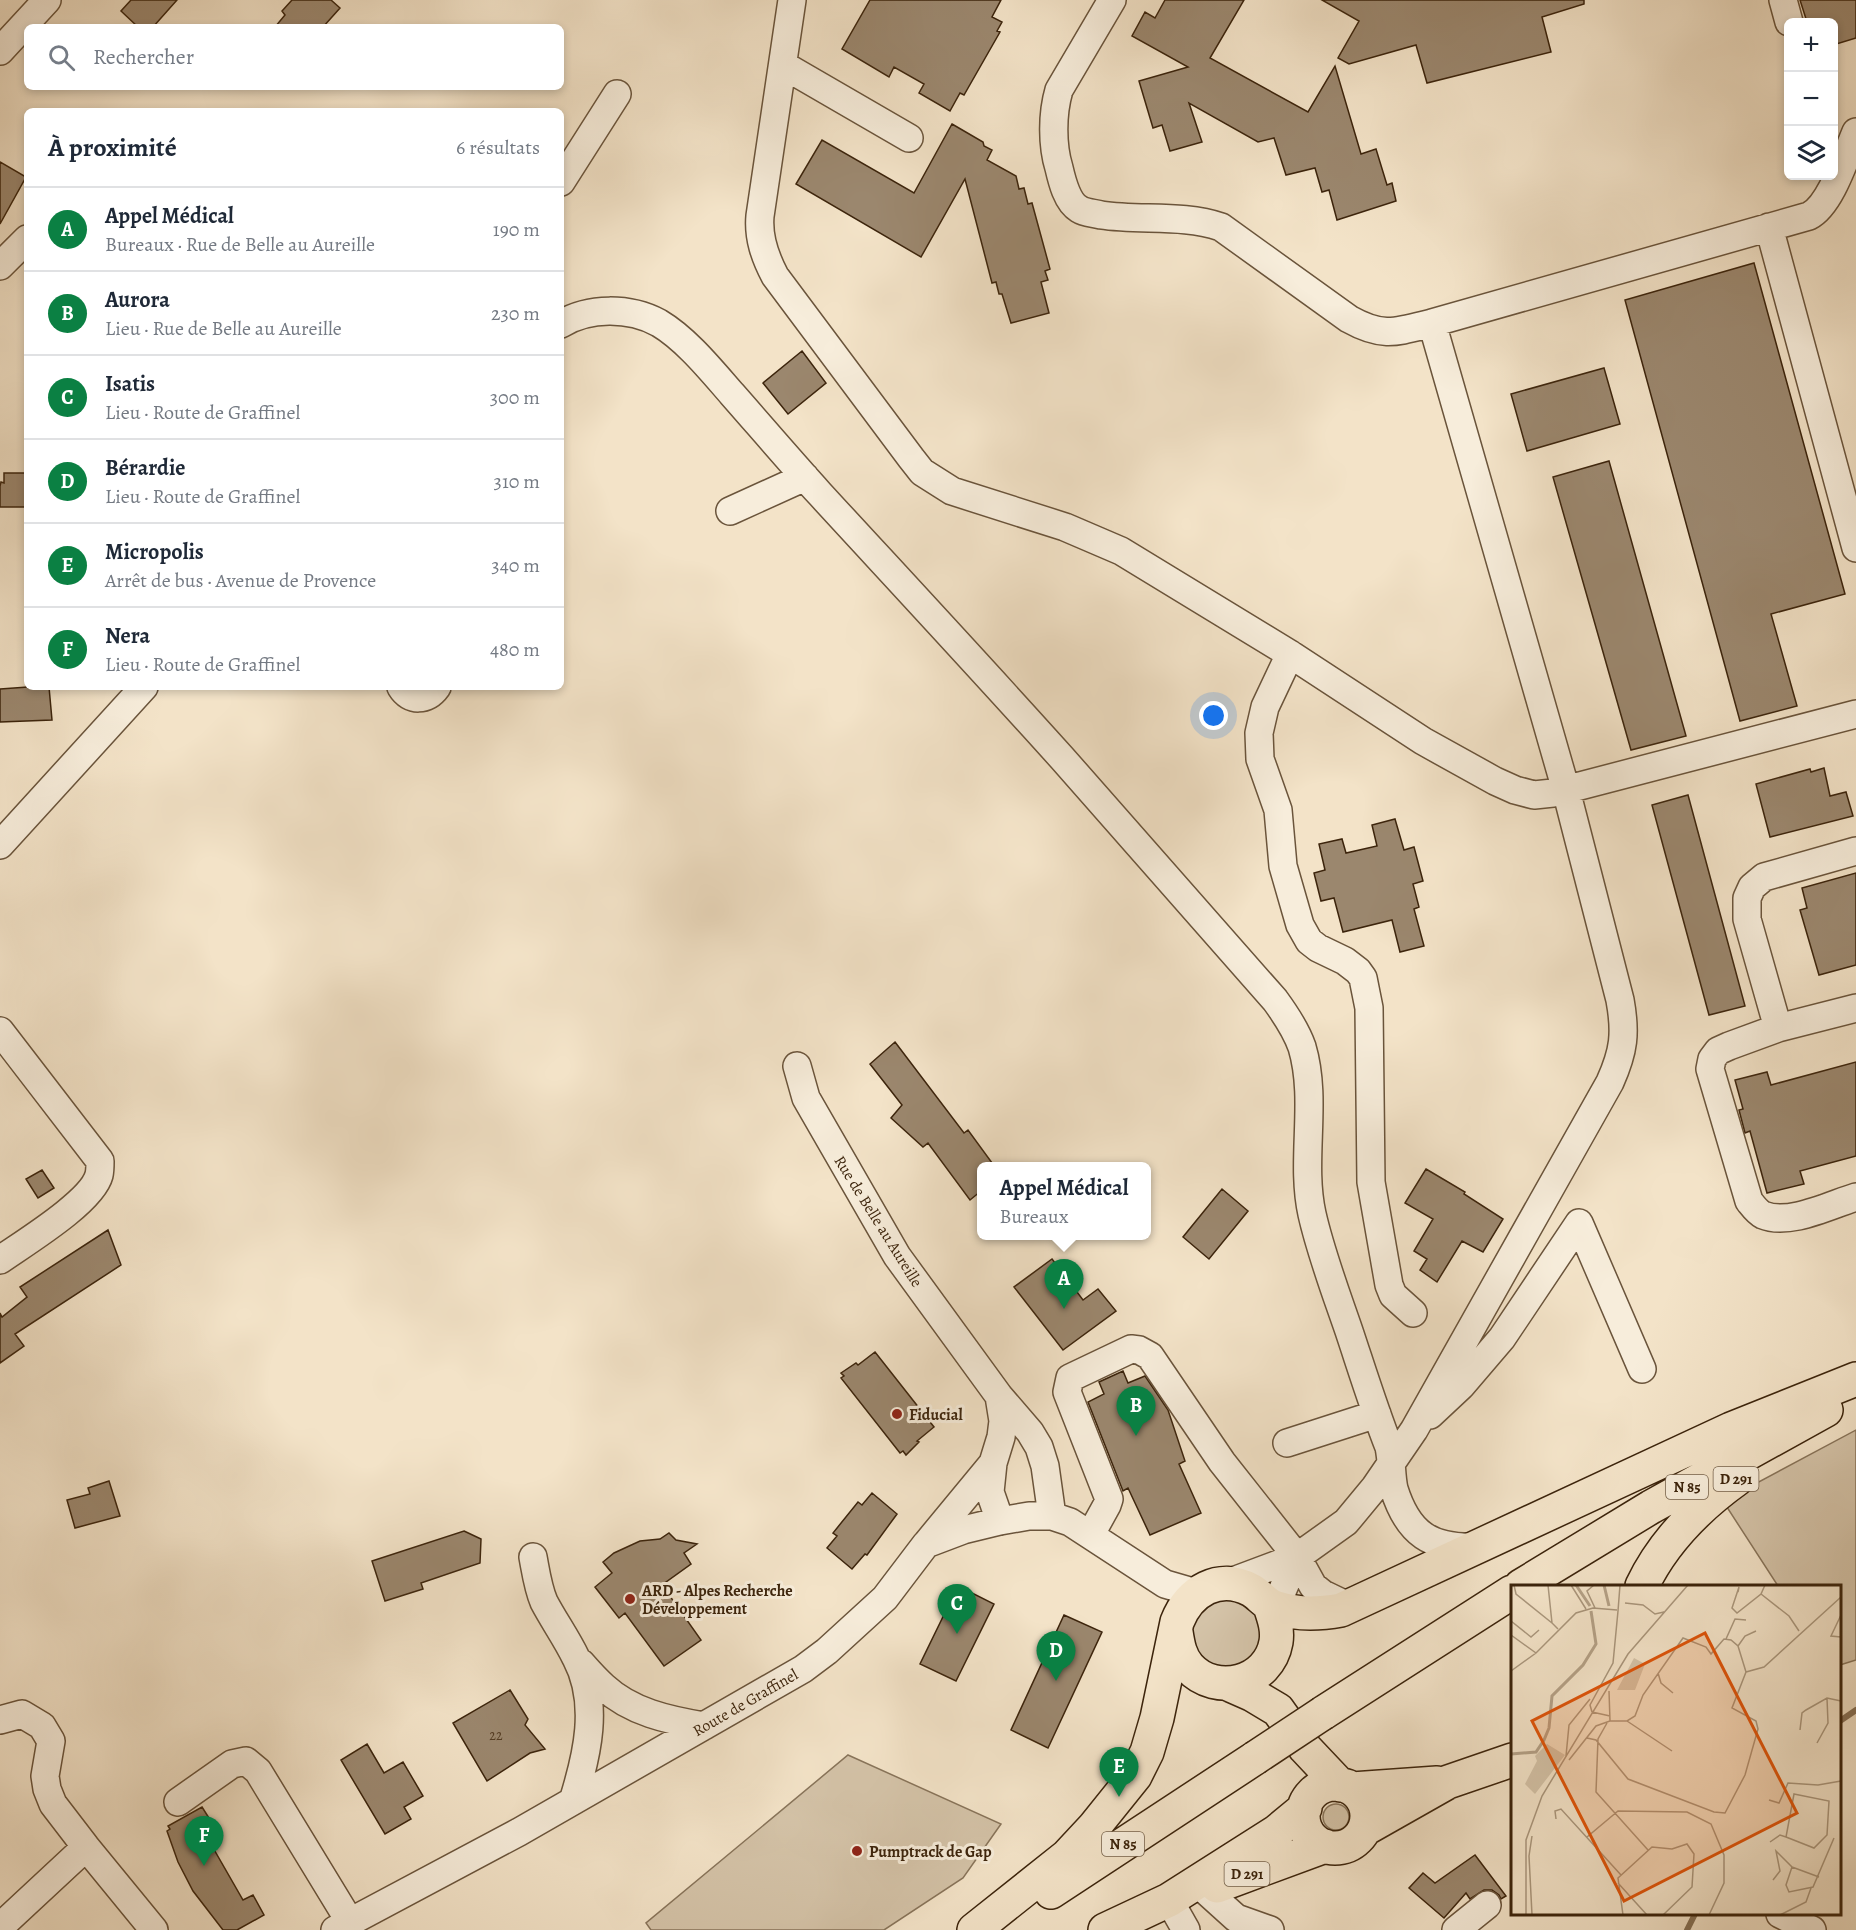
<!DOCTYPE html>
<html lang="fr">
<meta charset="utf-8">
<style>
:root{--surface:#fff;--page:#f2f2f3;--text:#1f2937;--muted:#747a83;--line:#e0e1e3;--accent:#0b8043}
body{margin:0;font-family:Alegreya,serif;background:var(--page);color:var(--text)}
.controls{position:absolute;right:18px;top:18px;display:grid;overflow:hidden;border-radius:9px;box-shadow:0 3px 9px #0003}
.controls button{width:54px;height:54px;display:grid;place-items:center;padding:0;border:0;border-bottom:2px solid var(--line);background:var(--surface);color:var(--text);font:30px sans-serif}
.you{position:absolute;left:1214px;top:716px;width:21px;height:21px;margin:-15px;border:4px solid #fff;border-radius:50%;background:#1a73e8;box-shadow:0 0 0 9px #1a73e833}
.badge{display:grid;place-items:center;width:39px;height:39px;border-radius:50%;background:var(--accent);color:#fff;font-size:20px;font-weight:700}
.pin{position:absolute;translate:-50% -50px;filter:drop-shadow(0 2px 3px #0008)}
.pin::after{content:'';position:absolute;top:32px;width:21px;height:18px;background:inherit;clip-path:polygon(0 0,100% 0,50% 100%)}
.popup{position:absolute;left:977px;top:1162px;width:174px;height:78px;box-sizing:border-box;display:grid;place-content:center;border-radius:9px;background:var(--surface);filter:drop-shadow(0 2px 4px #0005);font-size:20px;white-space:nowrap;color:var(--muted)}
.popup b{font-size:22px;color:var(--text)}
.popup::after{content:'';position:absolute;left:50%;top:100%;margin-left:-12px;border:12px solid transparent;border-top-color:var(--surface)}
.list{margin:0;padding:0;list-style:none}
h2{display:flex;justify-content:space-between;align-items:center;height:78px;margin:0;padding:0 24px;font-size:26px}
h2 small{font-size:20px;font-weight:400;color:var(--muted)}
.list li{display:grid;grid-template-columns:39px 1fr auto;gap:18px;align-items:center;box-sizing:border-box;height:84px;padding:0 24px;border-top:2px solid var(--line)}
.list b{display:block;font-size:22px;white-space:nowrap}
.list p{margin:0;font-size:20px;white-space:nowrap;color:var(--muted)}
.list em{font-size:20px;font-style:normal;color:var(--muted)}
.icon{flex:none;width:33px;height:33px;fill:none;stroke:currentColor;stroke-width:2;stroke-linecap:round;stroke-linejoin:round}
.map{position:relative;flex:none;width:1856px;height:1930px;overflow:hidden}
.search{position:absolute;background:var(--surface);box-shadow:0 3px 9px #0003;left:24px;top:24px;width:540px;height:66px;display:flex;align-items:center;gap:15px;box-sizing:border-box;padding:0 21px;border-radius:9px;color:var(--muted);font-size:22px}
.panel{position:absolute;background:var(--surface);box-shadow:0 3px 9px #0003;left:24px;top:108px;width:540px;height:582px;border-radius:9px}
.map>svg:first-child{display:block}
.green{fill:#d4c3a8;stroke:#88745a;stroke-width:1.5}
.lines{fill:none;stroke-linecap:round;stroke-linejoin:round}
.stream{stroke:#857056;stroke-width:6}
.building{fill:#9b876e;stroke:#3c240c;stroke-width:1.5}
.minor-casing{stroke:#6a543b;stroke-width:30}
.major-casing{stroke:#3c240c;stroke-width:36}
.minor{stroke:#f7eddb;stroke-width:27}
.major{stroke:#f3e3c8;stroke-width:33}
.major-bridge-casing{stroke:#3c240c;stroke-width:36;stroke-linecap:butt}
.major-bridge{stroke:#f3e3c8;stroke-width:33}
.poi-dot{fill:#8f2418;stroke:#f7eddb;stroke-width:2}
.labels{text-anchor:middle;stroke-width:6;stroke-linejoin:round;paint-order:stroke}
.number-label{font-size:14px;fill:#543d24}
.shield{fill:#f7eddb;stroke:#74604a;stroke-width:1.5}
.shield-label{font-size:15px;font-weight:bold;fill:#3c240c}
.street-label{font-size:16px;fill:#3c240c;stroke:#f7eddb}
.poi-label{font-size:16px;font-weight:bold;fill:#3c240c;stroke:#f7eddb;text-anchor:start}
.inset-river{fill:none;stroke:#b5a288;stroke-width:3}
.inset-road{fill:none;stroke:#aa977d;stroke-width:1.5}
.view{fill:#df560c;fill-opacity:0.15;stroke:#df560c;stroke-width:3}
.inset-edge{fill:none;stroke:#3c240c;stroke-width:3}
</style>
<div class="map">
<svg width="1856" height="1930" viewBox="0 0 1856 1930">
<rect width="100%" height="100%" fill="#f3e3c8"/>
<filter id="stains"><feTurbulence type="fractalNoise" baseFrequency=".00333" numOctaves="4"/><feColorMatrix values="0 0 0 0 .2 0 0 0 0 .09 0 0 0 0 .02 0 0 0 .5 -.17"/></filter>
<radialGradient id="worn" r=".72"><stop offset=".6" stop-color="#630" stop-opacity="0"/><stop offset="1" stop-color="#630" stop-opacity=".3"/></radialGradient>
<!-- green -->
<path class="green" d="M1856,1430V1660L1840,1665V1586H1778L1723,1501Z
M1221,1596L1254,1608L1264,1633L1254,1658L1222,1671L1192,1651V1616Z
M848,1755L1001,1824L963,1878L884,1930H651L646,1923Z
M1323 1817a13 13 0 1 1 26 0a13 13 0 1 1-26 0Z"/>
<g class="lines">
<!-- stream -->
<path class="stream" d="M1840,1721L1856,1710
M1687,1930L1695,1914"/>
</g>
<!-- building -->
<path class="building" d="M131,0H177L153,27H138L121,11Z
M292,0H331L340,8L323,27H275L285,15L282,11Z
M870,0H1001L992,17L1002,22L997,31L1000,32L964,95L960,93L950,111L919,93L924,84L894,67L889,77L842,49Z
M1165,0H1244L1210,58L1308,112L1335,66L1361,154L1376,149L1387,185L1392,183L1396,201L1337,220L1329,190L1322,192L1315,168L1286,175L1274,138L1258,142L1189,103L1202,142L1170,151L1162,125L1153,128L1139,81L1188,67L1132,36L1145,12L1155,18Z
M1322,0H1584V4L1542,17L1551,52L1427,83L1416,45L1349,64L1338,58L1359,21Z
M1800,0H1856V38L1833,45V22H1807Z
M952,124L983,142L984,146L992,150L987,160L1016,176L1019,189L1024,188L1028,204L1032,203L1050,269L1045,271L1048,280L1041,282L1049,313L1011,323L1002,294H999L996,282L992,283L965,179L921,257L796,184L822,140L914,193Z
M0,162L26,177L0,224Z
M1754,263L1845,594L1771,614L1797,706L1740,721L1625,300Z
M802,351L826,383L788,414L763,383Z
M1604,368L1620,424L1527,451L1511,394Z
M1609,461L1686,736L1631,750L1553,477Z
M4,473H26L27,507H0V486L1,482L4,483Z
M28,687H49L52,720L0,722V689Z
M1824,768L1830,796L1846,792L1853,816L1770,837L1756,784L1810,769L1811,772Z
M1688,795L1745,1006L1709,1015L1652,805Z
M1395,819L1404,850L1414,847L1423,881L1413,884L1419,907L1414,909L1424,946L1400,952L1392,920L1343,932L1334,898L1321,901L1314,873L1325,870L1319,844L1342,839L1346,853L1377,846L1372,825Z
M1856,873V965L1819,975L1800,910L1807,908L1802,888Z
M895,1042L964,1133L968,1130L995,1167H981V1191L970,1200L928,1143L923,1147L891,1118L902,1105L870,1064Z
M1856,1062V1156L1800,1171L1804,1184L1767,1193L1750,1131L1745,1133L1739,1110L1743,1109L1735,1080L1767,1072L1771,1085Z
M1426,1169L1465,1192L1464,1194L1503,1219L1483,1252L1462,1241L1437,1282L1420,1270L1427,1259L1414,1251L1433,1219L1405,1203Z
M42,1170L54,1188L38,1198L26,1179Z
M1222,1189L1248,1211L1209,1259L1183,1237Z
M108,1230L121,1265L15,1334L24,1346L0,1363V1313L2,1317L27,1297L20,1287Z
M1052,1259L1083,1300L1098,1289L1116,1311L1063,1350L1014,1287Z
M875,1352L934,1427L917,1441L919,1442L906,1455L903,1451L900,1453L841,1378L844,1376L841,1373L856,1363L858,1365Z
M1123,1371L1128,1383L1145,1376L1168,1410L1185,1461L1179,1464L1201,1513L1150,1535L1128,1488L1123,1491L1088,1402L1104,1394L1099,1382Z
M109,1481L120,1516L75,1528L67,1500L90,1494L88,1488Z
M872,1493L897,1514L867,1555L865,1554L852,1569L827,1548L837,1536L833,1533L858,1502L862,1505Z
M464,1531L481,1539L480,1563L421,1583L423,1589L385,1601L372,1561Z
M669,1533L676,1540L697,1544L684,1553L691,1564L662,1585L701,1640L664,1666L625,1613L619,1618L595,1587L612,1573L603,1562L614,1553L640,1541L660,1539Z
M958,1586L994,1604L956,1681L920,1664Z
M1064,1615L1102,1632L1048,1748L1011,1730Z
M510,1690L528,1719L525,1725L545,1749L530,1753L487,1781L453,1723Z
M367,1744L384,1773L403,1762L423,1796L404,1807L411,1819L385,1834L341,1760Z
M202,1807L214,1826L204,1832L243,1900L253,1895L264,1915L237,1930H223L193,1891L178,1862L167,1831L170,1829L168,1826Z
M1475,1855L1506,1896L1501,1899L1499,1895L1492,1890H1484L1470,1899L1466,1893L1444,1918L1409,1888L1423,1873L1435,1883Z"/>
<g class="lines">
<!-- minor casing -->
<g class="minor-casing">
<path id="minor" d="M792,0L760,216C758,238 765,257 775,276L911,458L922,472L952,491L1065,527L1121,551L1290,654L1423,741L1495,781L1515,790L1534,795L1553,793L1856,714
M1112,0L1059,90C1052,114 1052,145 1059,168C1062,181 1067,202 1079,209C1085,213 1094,213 1101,215C1141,221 1183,214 1221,227L1349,319C1383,338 1396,332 1432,323L1809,216C1831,205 1846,155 1856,132
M1783,0L1789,22
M0,51L47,0
M783,65L909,138
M561,182L617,94
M1769,227L1856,548
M0,266L27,239
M561,324C589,307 629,307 659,323C686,339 711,370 732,394C761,427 790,461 820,494C901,582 982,669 1062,758C1133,838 1204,919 1275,1000C1286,1015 1296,1030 1302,1047C1318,1101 1300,1160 1312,1214C1321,1254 1336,1293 1349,1331C1362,1370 1374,1409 1389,1447C1392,1461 1391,1476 1394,1489C1408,1534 1431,1549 1477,1547
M730,511L805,477
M1290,654L1265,707L1259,733L1260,759L1278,810L1283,866L1300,925L1309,941L1318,948L1345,961L1358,971L1363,978L1369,1008L1371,1182L1389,1285L1393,1295L1413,1313
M401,687C410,702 427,701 437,687
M0,845L144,687
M1856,1008L1778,1028L1729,1046L1718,1051L1712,1059L1710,1069L1749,1201C1753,1206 1757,1212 1763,1215C1789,1226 1830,1205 1856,1197
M1778,1028L1747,919V898L1752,887L1764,877L1856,851
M0,1031L100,1161C100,1165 100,1171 99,1175C92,1202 24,1243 0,1260
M797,1066L806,1098L897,1256L999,1396L1030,1432L1039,1447L1045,1466L1052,1516
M1430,1415L1461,1386L1502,1338L1579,1223L1642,1369
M1287,1443L1377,1414
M993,1463L990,1492L1000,1521
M1091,1534L1107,1505L1109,1499L1067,1392L1070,1378L1131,1349L1139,1350L1150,1356L1222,1462L1297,1557L1313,1586L1323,1594L1350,1607
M927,1543L993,1463L1001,1437L1003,1421L999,1396
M533,1557C536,1573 538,1588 544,1602C554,1621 567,1639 576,1658C600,1703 587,1756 573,1801
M1228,1583L1297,1557L1346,1522L1375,1487L1414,1430L1610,1082C1624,1051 1626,1033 1620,1000L1566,790L1432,323
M1275,1620L1283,1589L1297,1557
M581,1663C588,1671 596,1680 604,1687C631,1712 668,1720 704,1726
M0,1720L22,1714L42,1726L51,1741L45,1776L47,1789L53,1804L86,1847L154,1930
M178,1802L232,1764L246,1761L258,1771L350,1922
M1205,1890L1236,1918L1270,1930
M1169,1900L1186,1930
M1780,1914L1812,1930
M0,1927L86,1847
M335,1930L519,1832L803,1669L827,1651L885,1598L926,1544L963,1530L1000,1521L1029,1516H1052L1070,1522L1165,1584L1196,1593
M1456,1930L1487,1905"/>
</g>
<!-- major casing -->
<g class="major-casing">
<path id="major" d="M1521,1586L1651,1507L1826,1410
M1642,1586C1663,1542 1698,1507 1737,1479
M1176,1632C1178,1645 1180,1657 1189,1667C1216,1697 1269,1683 1276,1642C1278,1629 1274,1618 1270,1606
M1228,1684L1253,1695L1278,1710L1305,1748L1340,1785
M1323,1713L1512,1592
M1303 1816a32 32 0 1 1 64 0a32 32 0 1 1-64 0Z
M1352,1789L1437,1783
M1365,1829L1448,1782L1512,1760
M1217,1886L1325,1846
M1051,1892L1255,1758
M974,1930L1067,1856L1094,1827L1135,1776L1147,1752L1157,1718L1177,1622C1189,1591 1219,1573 1251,1590C1260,1595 1266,1605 1277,1608C1298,1615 1319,1614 1341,1610L1731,1429L1856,1379
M1105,1930L1169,1900L1276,1832L1305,1808"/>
</g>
<!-- minor -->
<use href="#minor" class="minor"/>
<!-- major -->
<use href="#major" class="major"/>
<!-- major-bridge casing -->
<g class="major-bridge-casing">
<path id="major-bridge" d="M1255,1758L1323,1713"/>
</g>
<!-- major-bridge -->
<use href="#major-bridge" class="major-bridge"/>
</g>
<!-- markers -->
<g class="poi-dot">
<circle cx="897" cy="1414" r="6"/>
<circle cx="630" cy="1599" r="6"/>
<circle cx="857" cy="1851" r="6"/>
</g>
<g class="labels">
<!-- number labels -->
<g class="number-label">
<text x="496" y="1740">22</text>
</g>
<!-- shield labels -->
<g class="shield">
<rect x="1713.5" y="1467" width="45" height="24" rx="4.5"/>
<rect x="1666" y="1475" width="42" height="24" rx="4.5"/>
<rect x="1102" y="1832" width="42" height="24" rx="4.5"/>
<rect x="1224.5" y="1862" width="45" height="24" rx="4.5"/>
</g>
<g class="shield-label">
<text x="1736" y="1484">D 291</text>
<text x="1687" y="1492">N 85</text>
<text x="1123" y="1849">N 85</text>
<text x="1247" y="1879">D 291</text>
</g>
<!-- street labels -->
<g class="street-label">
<text transform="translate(879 1221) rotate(58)" y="6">Rue de Belle au Aureille</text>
<text transform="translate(745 1702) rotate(-30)" y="6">Route de Graffinel</text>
</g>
<!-- poi labels -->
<g class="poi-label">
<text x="909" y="1420">Fiducial</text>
<text x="642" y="1596">ARD - Alpes Recherche<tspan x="642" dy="18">Développement</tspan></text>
<text x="869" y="1857">Pumptrack de Gap</text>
</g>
</g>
<!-- overview -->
<g transform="translate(1511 1585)">
<rect width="330" height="330" fill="#f3e3c8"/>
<path d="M123,73L134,79L124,105H106ZM36,159L54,170L24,209L14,199L26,176L24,171Z" fill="#d4c3a8"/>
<path class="inset-river" d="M65,0L79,21M93,0L98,21M0,169L25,167L33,155L38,143L41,111L72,80L85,59L80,26"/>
<path class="inset-road" d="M3,0L5,9L41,38M37,0L41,38L47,44M60,0L75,24M83,0L76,6L84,23M227,7L228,2L221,23L226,28L250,9L254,0M250,9L278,31L288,46M114,18L132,20L144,29L153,27M107,26L109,0M330,30L320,51L330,52M0,36L20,52L28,45M0,50L25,68M215,54L224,34L235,35M227,61L234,51L245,46M0,86L25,68L65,28L82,23L106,25M235,87L253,82L330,12M147,88L150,98L162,108M81,127L79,120L102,78L107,26M81,127L99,131M99,136H116L124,131L132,110L172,53L195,62L200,69L213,54L220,55L227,61L235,87M116,136L161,166M96,138L87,154L85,207L137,265M289,145L291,128L295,125L316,113L330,116M76,153L85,155L117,194L203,227L214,228L234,190L247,144L245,136L221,123L235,87M306,158L317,138L316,113M55,171L58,140L79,114M58,175L85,141L99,136L98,106M283,209L318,216L316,250L303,263L275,252ZM258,215L268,218L277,198L307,200L330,196M45,234L44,226L50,224L110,290M76,252L107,226L176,227L200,239L213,270V298L198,330M259,257L269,250L275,252M281,282L308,292M262,295L269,286L265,266L281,282L275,300L278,307L302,302L323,253M107,298L136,330M15,330V255L31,211L117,69L177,0M21,330L18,271L21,251M112,330L107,293L141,262L161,264L176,259L183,269L181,302L152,330M269,330L295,317L300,303"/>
<path class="view" d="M194,48L286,228L113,316L21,136Z"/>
<rect width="330" height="330" class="inset-edge"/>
</g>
<rect width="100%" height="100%" filter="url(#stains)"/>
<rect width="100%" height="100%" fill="url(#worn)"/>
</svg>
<div class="controls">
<button>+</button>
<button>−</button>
<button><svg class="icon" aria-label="layers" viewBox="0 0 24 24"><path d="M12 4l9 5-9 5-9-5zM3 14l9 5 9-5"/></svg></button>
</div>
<div class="you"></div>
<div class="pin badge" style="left:1064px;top:1309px">A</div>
<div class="popup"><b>Appel Médical</b>Bureaux</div>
<div class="pin badge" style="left:1136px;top:1436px">B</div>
<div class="pin badge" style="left:957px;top:1634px">C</div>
<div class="pin badge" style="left:1056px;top:1681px">D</div>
<div class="pin badge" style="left:1119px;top:1797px">E</div>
<div class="pin badge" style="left:204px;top:1866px">F</div>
<div class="search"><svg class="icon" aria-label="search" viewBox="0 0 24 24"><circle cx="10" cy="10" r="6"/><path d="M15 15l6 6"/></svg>Rechercher</div>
<section class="panel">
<h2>À proximité<small>6 résultats</small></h2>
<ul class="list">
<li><span class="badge">A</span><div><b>Appel Médical</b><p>Bureaux · Rue de Belle au Aureille</p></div><em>190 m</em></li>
<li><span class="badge">B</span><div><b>Aurora</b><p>Lieu · Rue de Belle au Aureille</p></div><em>230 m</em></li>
<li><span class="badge">C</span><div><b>Isatis</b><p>Lieu · Route de Graffinel</p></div><em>300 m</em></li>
<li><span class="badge">D</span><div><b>Bérardie</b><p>Lieu · Route de Graffinel</p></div><em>310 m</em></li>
<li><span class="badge">E</span><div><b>Micropolis</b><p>Arrêt de bus · Avenue de Provence</p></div><em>340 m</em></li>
<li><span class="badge">F</span><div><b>Nera</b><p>Lieu · Route de Graffinel</p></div><em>480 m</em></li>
</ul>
</section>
</div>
